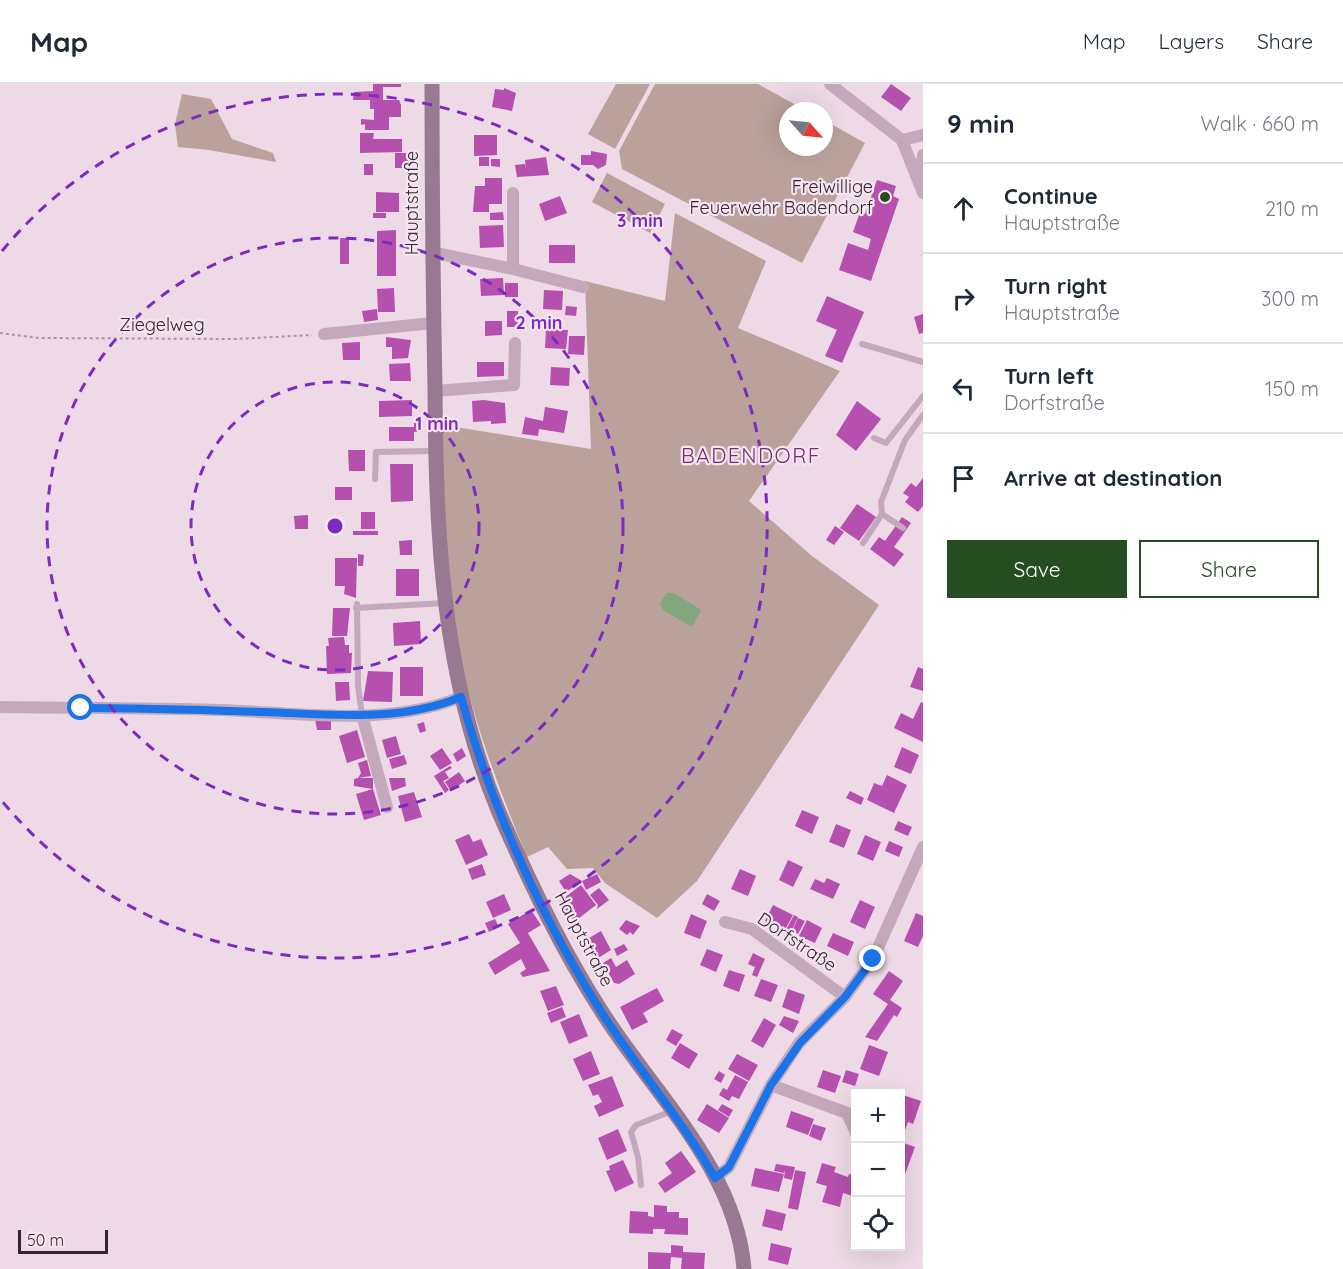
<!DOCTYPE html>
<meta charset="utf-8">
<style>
:root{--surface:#fff;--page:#f6f6f7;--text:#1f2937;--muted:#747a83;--line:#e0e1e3;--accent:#264d22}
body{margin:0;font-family:Quicksand,sans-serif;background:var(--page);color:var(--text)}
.controls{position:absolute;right:18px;bottom:18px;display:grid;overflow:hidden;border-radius:0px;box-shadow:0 6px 24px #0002}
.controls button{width:54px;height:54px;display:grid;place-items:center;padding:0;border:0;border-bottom:2px solid var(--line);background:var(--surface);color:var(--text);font:30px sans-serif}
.compass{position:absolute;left:779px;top:18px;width:54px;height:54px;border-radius:50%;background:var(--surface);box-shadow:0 6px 24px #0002;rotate:117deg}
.scale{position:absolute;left:18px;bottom:15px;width:90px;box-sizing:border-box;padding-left:6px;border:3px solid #312730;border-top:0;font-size:16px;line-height:21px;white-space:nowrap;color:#312730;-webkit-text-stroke:4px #f6e5f0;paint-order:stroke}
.stop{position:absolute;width:18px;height:18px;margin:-14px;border:4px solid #1a73e8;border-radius:50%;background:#fff}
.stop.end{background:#1a73e8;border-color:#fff;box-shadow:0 2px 6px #0008}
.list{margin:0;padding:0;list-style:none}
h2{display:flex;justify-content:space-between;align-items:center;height:78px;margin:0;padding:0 24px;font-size:26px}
h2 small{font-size:20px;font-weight:400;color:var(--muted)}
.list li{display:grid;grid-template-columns:39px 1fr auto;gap:18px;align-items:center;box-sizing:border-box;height:90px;padding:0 24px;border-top:2px solid var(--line)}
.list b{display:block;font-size:22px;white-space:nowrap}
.list p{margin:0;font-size:20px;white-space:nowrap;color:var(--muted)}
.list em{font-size:20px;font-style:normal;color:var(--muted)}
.actions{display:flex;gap:12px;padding:18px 24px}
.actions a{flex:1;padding:14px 0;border:2px solid var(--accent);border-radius:0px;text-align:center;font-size:21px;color:var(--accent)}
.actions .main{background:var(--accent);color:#fff}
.icon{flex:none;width:33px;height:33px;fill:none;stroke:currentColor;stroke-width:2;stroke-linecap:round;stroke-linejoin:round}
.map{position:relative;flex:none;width:923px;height:1185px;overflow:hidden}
header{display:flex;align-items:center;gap:36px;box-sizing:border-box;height:84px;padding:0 30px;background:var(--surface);border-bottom:2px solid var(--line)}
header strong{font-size:28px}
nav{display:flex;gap:33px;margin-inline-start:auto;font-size:21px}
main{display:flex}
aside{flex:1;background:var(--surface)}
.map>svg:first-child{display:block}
.green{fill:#baa19c}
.water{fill:#82a77d}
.building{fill:#b650ae}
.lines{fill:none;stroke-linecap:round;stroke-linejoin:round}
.path{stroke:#af92a7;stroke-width:2;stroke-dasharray:3 3;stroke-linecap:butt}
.lane{stroke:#c4a8bb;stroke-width:6}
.street{stroke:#c4a8bb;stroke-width:12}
.secondary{stroke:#977991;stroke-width:15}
.route{stroke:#1a73e8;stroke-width:8}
.ring{fill:none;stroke:#7b2cbf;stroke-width:3;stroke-dasharray:10 8}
.poi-dot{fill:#264d22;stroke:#f6e5f0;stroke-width:2}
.labels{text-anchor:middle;stroke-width:4.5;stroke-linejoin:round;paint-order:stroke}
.poi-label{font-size:18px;fill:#312730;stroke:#f6e5f0;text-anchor:end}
.street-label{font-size:18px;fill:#312730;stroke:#f6e5f0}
.quarter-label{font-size:21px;letter-spacing:1.5px;fill:#762b70;stroke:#f6e5f0}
.centre{fill:#7b2cbf;stroke:#f6e5f0;stroke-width:3}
.ring-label{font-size:18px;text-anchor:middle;font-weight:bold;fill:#7b2cbf;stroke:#f6e5f0;stroke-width:4.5;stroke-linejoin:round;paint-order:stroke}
</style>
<header>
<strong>Map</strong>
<nav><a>Map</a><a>Layers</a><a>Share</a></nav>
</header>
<main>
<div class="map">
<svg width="923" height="1185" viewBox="0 0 923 1185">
<rect width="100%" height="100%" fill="#eddae6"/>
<!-- green -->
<path class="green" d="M616,0H650L615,65L588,50Z
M655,0H758L807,27H788V63H824V36L865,59L802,179L622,85L619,67Z
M182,10L211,15L232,55L273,69L276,78L209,66L178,63L175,40Z
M607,89L665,120L650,149L592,118Z
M675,129L766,177L738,244L840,287L749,417L812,472L879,521L697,797L657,834L605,799L593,784L567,785L548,763L527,773C505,720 485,668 470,614C446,526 442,431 443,341L591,365L585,197L665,217Z"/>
<!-- water -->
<path class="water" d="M667,509H674L701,526L692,543L663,526L660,519Z"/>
<!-- building -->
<path class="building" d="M373,0H401V3H383V16H399L401,21V33H389V46H365V40L361,41V35L374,36V25H370V16H353L354,8L373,7Z
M891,0L911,14L901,27L881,13Z
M504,4L516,9L512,27L492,23L495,5L504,6Z
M360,49H374L373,55H402V68L360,69Z
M474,51H497V71L474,72Z
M591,67L607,70L606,81L598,85L593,81H581V71H591Z
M395,69H411L410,84H395Z
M479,73H489V82H479Z
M546,73L549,91L517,93L515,81L525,80L526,86L525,76Z
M491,75H500V83L491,82Z
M364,80H373V91H364Z
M485,94H502V120H489V128H473L475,102H485Z
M877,96L896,102L893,112L899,115L871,197L839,186L848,159L868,166L871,155L853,148L860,128L865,130Z
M376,108L399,109V128H376Z
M560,112L567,129L545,137L539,120Z
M503,128L504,136H490V129Z
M373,129H386V134H373Z
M503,141L504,163L480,164L479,142Z
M396,146V192H377V147Z
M340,154H349V180H340Z
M549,161H575V179H549Z
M503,194L504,211L481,212L480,195Z
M505,199H518V213H505Z
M394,204L395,228H378L377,205Z
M544,206L563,207L562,226L543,225Z
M827,212L864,228L842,279L825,272L837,246L816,237Z
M566,222L577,223L576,232L565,231Z
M377,225L378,236L364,238L362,227Z
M507,227H518V243H507Z
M923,230V249L919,250L914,233Z
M485,237H502V251L485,252Z
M546,245L568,246L566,265L545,264Z
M569,252H585L584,271L568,270Z
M386,253L411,256L408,274L392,275V263H386Z
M360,258V276H343L342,259Z
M477,278H504V292L477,293Z
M410,279L411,297H390L389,280Z
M551,283L570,284L569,302L550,301Z
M412,316V332L379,333V317Z
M484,316L505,319L506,339L491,340V337L473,338L472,317Z
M857,317L881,335L856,367L836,351Z
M545,323L568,327L564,349L539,345L538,352L522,350L525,333L543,337Z
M422,337V347L414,348V357H389V343H414V338Z
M348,366H365V387H349Z
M390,380H413V417L391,418Z
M923,394V422L918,428L905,418L909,413L903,409L911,399L916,403Z
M335,403H352V416H335Z
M857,420L876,433L859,457L840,444Z
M361,428H375V445H361Z
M308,431V445H295L294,432Z
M902,433L911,439L894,463L904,470L894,483L870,465L879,453L885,457Z
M835,442L844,448L834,461L826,456Z
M353,447H378V451H353Z
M412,456V471H400L399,457Z
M358,470L364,471L363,482H358Z
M335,474H357L356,514L344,510L345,502H335Z
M396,485H419V512H396Z
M333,524H350L347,552H332Z
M420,537L421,560L394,562L393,539Z
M344,553L345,561H349V569H352L351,589L327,590L326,562H329L328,554Z
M400,583H423V612H400Z
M918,583L923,585V607L910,603Z
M368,587L393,588L392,618L363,617Z
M335,598H349L350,616L336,617Z
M921,618L923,619V658L894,644L901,629L913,635Z
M315,635H331V646H317Z
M424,638L426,647L420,649L417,640Z
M357,646L365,673L347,679L339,652Z
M396,652L401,670L387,674L382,656Z
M902,663L919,671L911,690L894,683Z
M442,664L452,679L440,686L430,672Z
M462,664L466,672L457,678L453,670Z
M404,671L407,680L392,685L389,675Z
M367,676L371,692L358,694L361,689L358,679Z
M450,682L452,684L445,688L449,694L443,697L449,706L445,709L434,692Z
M459,688L465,697L451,707L445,698Z
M887,691L907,701L894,729L867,716L874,699L882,702Z
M358,694H373V705L354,702V695Z
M389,694H405L406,702L392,707Z
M373,705L381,731L364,736L356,710Z
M850,707L864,714L861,721L846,714Z
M414,708L422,733L405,738L398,712Z
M802,726L819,733L812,750L795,742Z
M898,737L912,743L908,752L894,746Z
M836,740L851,746L844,764L829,758Z
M469,750L473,758L481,755L488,771L466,781L455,756Z
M865,751L881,758L873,777L857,770Z
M889,757L903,763L899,773L885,767Z
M788,776L803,783L793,803L779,796Z
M482,780L486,791L472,796L468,785Z
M740,785L756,792L748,812L731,805Z
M570,790L582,797L566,808L559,797Z
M597,790L601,798L586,806L582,797Z
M827,794L840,800L833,815L810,805L815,795L824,799Z
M581,801L596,821L574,838L559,818Z
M599,804L609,816L597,825L598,821L590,811Z
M504,810L511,826L493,834L486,818Z
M707,810L720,817L714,827L702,820Z
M860,816L875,823L865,845L850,838Z
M773,821L793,831L785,846L765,837Z
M531,826L541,841L528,849L550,887L523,893L520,889L526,885L521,875L495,891L488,879L520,859L508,840Z
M916,829L923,832V852L918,863L904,857Z
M691,830L707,837L700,855L684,849Z
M794,831L798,833L791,848L786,846Z
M798,834L805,837L798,850L792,847Z
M495,835L499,843L489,848L485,839Z
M626,836L640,842L633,851L630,848L627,851L619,845Z
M807,836L822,844L815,859L799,852Z
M601,847L611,866L595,876L584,857Z
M833,849L854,858L848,872L827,862Z
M624,860L628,866L617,872L614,865Z
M707,865L723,871L716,888L700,881Z
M753,869L765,875L757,893L752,891L755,883L748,880Z
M611,874L616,883L627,876L635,890L619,900L614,899L608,888L603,891L598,882Z
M729,886L745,891L739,908L723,902Z
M889,887L903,897L890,916L902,924L897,933L894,931L877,957L865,953L888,920L873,910Z
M761,895L778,901L771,918L754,912Z
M556,902L564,921L548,927L540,907Z
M657,904L664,917L643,929L648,938L632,946L620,923Z
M788,905L805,911L799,930L782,923Z
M562,923L566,933L551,939L547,929Z
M579,930L588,952L569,960L560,938Z
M784,932L799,937L793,949L779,941Z
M764,934L776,941L763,964L751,957Z
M672,945L683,951L676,962L666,956Z
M680,959L698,970L689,985L671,974Z
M869,961L888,968L879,992L860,985Z
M591,967L600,990L583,997L573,975Z
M737,970L758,981L749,997L728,985Z
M823,986L841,992L835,1009L817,1003Z
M846,986L859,990L855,1002L842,998Z
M719,987L725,991L721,999L714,995Z
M735,991L748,998L739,1015L732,1012L729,1017L719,1011L723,1004L727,1006Z
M612,992L624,1022L599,1033L594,1022L602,1018L598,1010L593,1012L588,1001Z
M900,1010L921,1017L913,1040L908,1038L901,1058L915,1063L904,1093L900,1092Z
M707,1020L729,1034L719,1049L697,1036Z
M722,1020L733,1026L729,1033L718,1026Z
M791,1027L814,1035L808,1051L786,1043Z
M813,1040L826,1044L821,1057L809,1052Z
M618,1045L627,1067L607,1076L598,1054Z
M681,1067L696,1088L665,1109L658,1099L672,1089L665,1079Z
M623,1076L634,1099L615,1108L606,1087L610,1086L609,1082Z
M822,1079L836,1083L834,1088L848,1093L849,1090L856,1091V1113L843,1109L840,1123L822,1118L827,1102L816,1099Z
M776,1080L795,1083L792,1096L784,1094L785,1086L784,1089L774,1087Z
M755,1084L784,1090L779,1108L751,1102Z
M795,1086L806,1088L798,1126L788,1124Z
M654,1121L667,1122V1128H679V1134H688V1151L664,1150L665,1145H653V1150L629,1149L630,1127L648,1128V1132L654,1133Z
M766,1125L786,1130L782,1147L762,1142Z
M771,1159L792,1164L788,1181L768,1176Z
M671,1161L683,1162V1168L705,1169L704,1185H681L682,1174L671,1173L670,1185H648V1168L671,1169Z"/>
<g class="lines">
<!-- path -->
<path class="path" d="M0,249L39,254L235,255L312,251"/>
<!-- lane -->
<path class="lane" d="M862,260L923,278
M874,354L886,359L923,312
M375,395L376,368L434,367
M882,430L903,444
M863,459L882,430L881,418L905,356L923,331
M357,520L358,602L362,631
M356,524L445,519
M641,1101L638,1073L631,1048L636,1041L672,1027"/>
<!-- street -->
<path class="street" d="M830,0L902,56L923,109
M902,56L923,51
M920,93L923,71
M431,168L513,185V109
M513,185L583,203
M324,250L433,239
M435,307L514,301L515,259
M0,623C74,624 148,624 223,626C300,629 387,643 461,613
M362,631L387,723
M725,838L752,845L845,913
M771,1001L847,1029L856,1049
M715,1094L729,1083L771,1001L799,959L845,913L873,875L923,763"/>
<!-- secondary -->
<path class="secondary" d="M432,0C432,101 433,202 435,304C436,449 441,589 498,726C528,795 561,865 602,928C653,1009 736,1085 744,1185"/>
</g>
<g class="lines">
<!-- route -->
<path class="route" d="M81,624C142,624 202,626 263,628C329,630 398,639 461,613C492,724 541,832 602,929C638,985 682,1036 715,1094L729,1083L771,1001L800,959L845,913L873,875"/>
</g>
<!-- distance rings -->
<g class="ring">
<circle cx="335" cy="442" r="144"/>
<circle cx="335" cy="442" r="288"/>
<path d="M2 167A432 432 0 1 1 2 717"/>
</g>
<!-- markers -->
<circle class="poi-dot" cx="885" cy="113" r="6"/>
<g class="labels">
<!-- poi labels -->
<g class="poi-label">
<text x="873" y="109">Freiwillige<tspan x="873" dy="21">Feuerwehr Badendorf</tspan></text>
</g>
<!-- street labels -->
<g class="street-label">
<text transform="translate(412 119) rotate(-90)" y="6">Hauptstraße</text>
<text x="162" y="247">Ziegelweg</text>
<text transform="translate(584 855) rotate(62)" y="6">Hauptstraße</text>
<text transform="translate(797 858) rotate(34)" y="6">Dorfstraße</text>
</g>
<!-- quarter labels -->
<g class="quarter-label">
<text x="751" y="379">BADENDORF</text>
</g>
</g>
<circle cx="335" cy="442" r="9" class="centre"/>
<g class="ring-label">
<text x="640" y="143">3 min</text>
<text x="539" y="245">2 min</text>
<text x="437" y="346">1 min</text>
</g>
</svg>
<div class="controls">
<button>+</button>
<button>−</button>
<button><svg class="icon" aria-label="locate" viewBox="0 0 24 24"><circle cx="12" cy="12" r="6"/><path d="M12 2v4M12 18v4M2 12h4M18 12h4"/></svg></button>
</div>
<svg class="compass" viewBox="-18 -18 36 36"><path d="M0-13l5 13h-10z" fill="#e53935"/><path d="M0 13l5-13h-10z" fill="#747a83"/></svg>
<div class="scale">50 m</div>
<div class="stop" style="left:81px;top:624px"></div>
<div class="stop end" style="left:873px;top:875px"></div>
</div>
<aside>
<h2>9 min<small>Walk · 660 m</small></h2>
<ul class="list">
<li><svg class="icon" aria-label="ahead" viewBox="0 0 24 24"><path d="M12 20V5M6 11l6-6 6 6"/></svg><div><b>Continue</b><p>Hauptstraße</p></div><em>210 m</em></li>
<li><svg class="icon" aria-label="right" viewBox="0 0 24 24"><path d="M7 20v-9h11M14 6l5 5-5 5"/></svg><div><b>Turn right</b><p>Hauptstraße</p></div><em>300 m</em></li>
<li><svg class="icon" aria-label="left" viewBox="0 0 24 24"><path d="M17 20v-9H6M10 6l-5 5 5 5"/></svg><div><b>Turn left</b><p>Dorfstraße</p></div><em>150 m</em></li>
<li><svg class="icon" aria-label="arrive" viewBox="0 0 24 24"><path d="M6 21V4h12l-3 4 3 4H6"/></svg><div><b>Arrive at destination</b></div></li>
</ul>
<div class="actions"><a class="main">Save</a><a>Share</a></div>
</aside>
</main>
